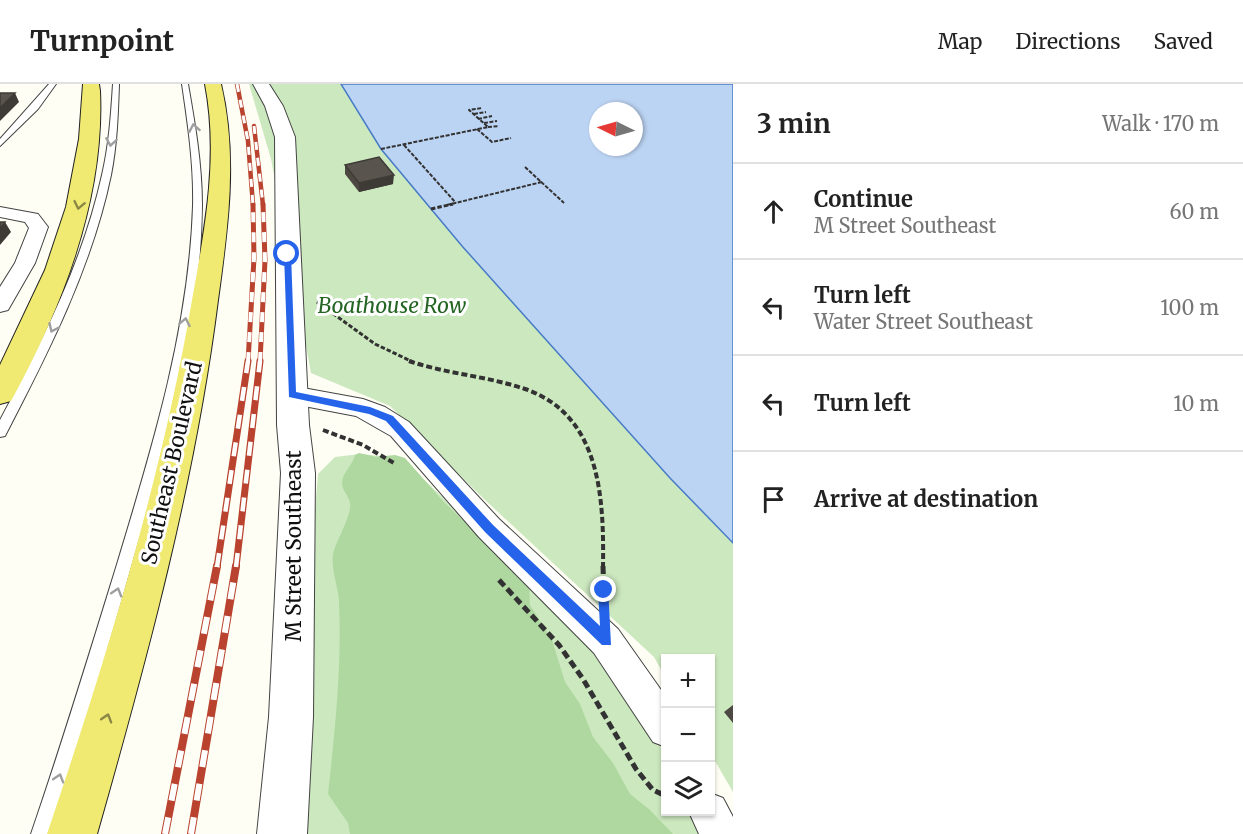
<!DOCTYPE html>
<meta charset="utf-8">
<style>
:root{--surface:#fff;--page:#f2f2f2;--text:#222;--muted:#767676;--line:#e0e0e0}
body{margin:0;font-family:Merriweather,serif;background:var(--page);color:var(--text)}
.controls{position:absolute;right:18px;bottom:18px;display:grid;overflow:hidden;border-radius:0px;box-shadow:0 2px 4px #0004}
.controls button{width:54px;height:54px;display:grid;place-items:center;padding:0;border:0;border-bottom:2px solid var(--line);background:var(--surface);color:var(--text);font:30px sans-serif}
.compass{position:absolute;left:589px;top:18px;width:54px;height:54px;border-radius:50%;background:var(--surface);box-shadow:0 2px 4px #0004;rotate:275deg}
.stop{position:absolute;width:18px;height:18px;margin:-14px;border:4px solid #2563eb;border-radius:50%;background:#fff}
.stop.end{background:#2563eb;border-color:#fff;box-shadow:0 2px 6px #0008}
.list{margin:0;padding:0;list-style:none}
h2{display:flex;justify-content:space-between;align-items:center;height:78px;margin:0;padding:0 24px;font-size:26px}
h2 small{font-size:20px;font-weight:400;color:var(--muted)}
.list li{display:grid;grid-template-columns:39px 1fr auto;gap:18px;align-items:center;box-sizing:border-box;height:96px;padding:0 24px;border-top:2px solid var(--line)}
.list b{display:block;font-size:22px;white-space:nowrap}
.list p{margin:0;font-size:20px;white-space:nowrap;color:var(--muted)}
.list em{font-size:20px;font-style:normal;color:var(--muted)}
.icon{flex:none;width:33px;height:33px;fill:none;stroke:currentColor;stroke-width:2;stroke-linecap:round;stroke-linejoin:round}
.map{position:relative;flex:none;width:733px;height:750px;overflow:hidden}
header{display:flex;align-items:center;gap:36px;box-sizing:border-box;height:84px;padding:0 30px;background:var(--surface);border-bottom:2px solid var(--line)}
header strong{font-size:28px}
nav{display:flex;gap:33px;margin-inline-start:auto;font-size:21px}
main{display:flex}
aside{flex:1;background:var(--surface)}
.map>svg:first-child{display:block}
.green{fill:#cce8bf}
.forest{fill:#aed89f}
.water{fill:#bcd4f3;stroke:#477bc6;stroke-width:1.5;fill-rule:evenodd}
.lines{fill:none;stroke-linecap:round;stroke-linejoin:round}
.service-casing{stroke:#434343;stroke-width:2}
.minor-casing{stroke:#434343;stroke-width:2}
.tertiary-casing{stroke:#434343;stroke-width:2}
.primary-casing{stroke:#212121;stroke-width:2}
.path-far3{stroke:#323232;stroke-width:2;stroke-dasharray:4 1.5;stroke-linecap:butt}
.path-far2{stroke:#323232;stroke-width:3;stroke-dasharray:4.5 2;stroke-linecap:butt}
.path-far1{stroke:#323232;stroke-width:4;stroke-dasharray:6 3;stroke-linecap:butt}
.path{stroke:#323232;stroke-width:5;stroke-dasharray:8 4;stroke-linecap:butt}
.service{fill:#fff;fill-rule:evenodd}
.minor{fill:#fff;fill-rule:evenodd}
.tertiary{fill:#fff;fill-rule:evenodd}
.primary{fill:#f0ea73;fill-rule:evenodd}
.rail-far3-casing{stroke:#b9432f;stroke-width:4.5}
.rail-far2-casing{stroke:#b9432f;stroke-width:5}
.rail-far1-casing{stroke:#b9432f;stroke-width:7}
.rail-casing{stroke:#b9432f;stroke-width:8}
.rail-far3{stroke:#fff;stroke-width:3;stroke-dasharray:8;stroke-linecap:butt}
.rail-far2{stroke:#fff;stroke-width:4;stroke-dasharray:10;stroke-linecap:butt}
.rail-far1{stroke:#fff;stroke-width:4.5;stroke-dasharray:14;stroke-linecap:butt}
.rail{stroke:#fff;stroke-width:6;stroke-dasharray:17;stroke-linecap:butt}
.wall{fill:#4d4842}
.shaded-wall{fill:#3e3b36}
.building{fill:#59544d;stroke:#3e3b36;stroke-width:1.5}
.oneway{stroke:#9f9f9f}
.oneway2{stroke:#8b8846}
.route{fill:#2563eb}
.labels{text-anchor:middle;stroke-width:6;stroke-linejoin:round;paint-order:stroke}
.park-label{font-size:21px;font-style:italic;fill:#246523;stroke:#fff}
.street-label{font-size:21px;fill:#101010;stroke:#fff}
</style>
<header>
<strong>Turnpoint</strong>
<nav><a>Map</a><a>Directions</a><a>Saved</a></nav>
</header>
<main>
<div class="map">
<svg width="733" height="750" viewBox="0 0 733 750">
<rect width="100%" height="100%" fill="#fefef4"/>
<!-- green -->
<path class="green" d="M249,0H341L381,65L462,162L670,394L733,459V708L711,670L710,574H666L665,593L654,573L484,415L390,322L311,289L271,75Z
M360,370L401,374L588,550L635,607L665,665L666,728H696L707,750H300L311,472L318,390L335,373Z"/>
<!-- forest -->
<path class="forest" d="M359,369L376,373L395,371L405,374L442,416L529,501L530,521L552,556L565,598L580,620L593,653L613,679L630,710L650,726L673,750H350L348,739L328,710C335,647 342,581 339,517C338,502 331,486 333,471C334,461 348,439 350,424C352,414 342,408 342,399C342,389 353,381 355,371Z"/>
<!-- water -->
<path class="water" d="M341,0H733V459L670,394L462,162L381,65ZM598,27H634V63H598Z"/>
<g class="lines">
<!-- service casing -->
<g class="service-casing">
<path id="service" d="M49,0H56L38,25L0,62V55Z
M113,0H119C118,30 117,61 111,91C92,183 48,269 5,352L0,353V336C42,258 83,178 102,91C109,61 111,31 113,0Z
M182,0H188C195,40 202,80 202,121C201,243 166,361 133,476C107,568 80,659 51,750H31C62,660 90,568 118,477C153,361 189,244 193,122C194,81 188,41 182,0Z"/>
</g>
<!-- minor casing -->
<g class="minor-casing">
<path id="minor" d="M0,123L38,130L48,143L35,179L8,226L0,228V203L15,179L29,144L25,138L0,133Z
M292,302L363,315L385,323L409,338L499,435L618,545L666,613V663L653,658L594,569L479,453L391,352L356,332L283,318L280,311L283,304Z
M710,709L723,714L733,733V750H699L689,728H710Z"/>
</g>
<!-- tertiary casing -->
<g class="tertiary-casing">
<path id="tertiary" d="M253,0H269L283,22L295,53L309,341L315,389L313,633L307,750H257L269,633L281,389L277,341L275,53L265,22Z"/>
</g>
<!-- primary casing -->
<g class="primary-casing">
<path id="primary" d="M83,0H99L100,7C105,115 62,224 11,317L0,320V281L45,186L66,123L79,55Z
M205,0H221C238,72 228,144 218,216C195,398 147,574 97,750H47C106,575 161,398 192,216C205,144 219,72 205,0Z"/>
</g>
<!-- path-far3 -->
<path class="path-far3" d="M474,30L486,28
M478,35L492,32
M484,39L497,37
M488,43L499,42
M477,45L492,58L511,54
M404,61L456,119
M381,65L488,43L469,26L482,24
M525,83L564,119
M447,121L542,98"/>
<!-- path-far2 -->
<path class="path-far2" d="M431,125L453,120
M317,218L375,260L413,278"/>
<!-- path-far1 -->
<path class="path-far1" d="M409,277C447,290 487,292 525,305C601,331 604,415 603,483
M323,346L363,361L394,379"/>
<!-- path -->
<path class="path" d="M603,482L604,514
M499,496L559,561L583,595L636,685L653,706L666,712"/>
<!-- service -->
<use href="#service" class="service"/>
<!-- minor -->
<use href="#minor" class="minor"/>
<!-- tertiary -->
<use href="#tertiary" class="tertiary"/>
<!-- primary -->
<use href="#primary" class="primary"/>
<!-- rail-far3 casing -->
<g class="rail-far3-casing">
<path id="rail-far3" d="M237,0L248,57L253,121
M254,42L263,121"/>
</g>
<!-- rail-far2 casing -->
<g class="rail-far2-casing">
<path id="rail-far2" d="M248,278L254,174L253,120
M260,278L265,176L263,120"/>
</g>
<!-- rail-far1 casing -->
<g class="rail-far1-casing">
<path id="rail-far1" d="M217,483L248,277
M236,483L260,277"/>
</g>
<!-- rail casing -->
<g class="rail-casing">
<path id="rail" d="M165,750L217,482
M191,750L236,482"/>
</g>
<!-- rail-far3 -->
<use href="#rail-far3" class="rail-far3"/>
<!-- rail-far2 -->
<use href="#rail-far2" class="rail-far2"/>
<!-- rail-far1 -->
<use href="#rail-far1" class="rail-far1"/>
<!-- rail -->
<use href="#rail" class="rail"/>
</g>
<!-- wall -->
<path class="wall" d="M345,81L393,100L359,108L345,90Z
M733,621V639L724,628Z"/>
<!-- shaded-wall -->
<path class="shaded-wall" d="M15,9L19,18L0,37V24Z
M394,91L393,100L359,108V99Z
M5,138L11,148L0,161V145Z"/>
<!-- building -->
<path class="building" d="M0,9H15L0,24Z
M379,73L394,91L359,99L345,81Z
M0,138H5L0,145Z"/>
<!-- one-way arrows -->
<defs><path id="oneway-chevron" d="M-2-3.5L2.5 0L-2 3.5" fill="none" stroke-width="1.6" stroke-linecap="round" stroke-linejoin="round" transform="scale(1.5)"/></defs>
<g class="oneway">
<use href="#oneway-chevron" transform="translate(194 44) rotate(-100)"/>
<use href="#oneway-chevron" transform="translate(111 58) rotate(99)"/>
<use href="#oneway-chevron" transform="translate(185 238) rotate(-79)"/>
<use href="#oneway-chevron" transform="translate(53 244) rotate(115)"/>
<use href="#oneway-chevron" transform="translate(117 508) rotate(-73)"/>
<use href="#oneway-chevron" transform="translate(59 694) rotate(-73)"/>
</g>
<g class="oneway2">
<use href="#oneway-chevron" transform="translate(79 121) rotate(102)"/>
<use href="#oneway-chevron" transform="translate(107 634) rotate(-73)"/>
</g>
<!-- route -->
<path class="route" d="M287,168L291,170L296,308L370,323L393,332L493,441L600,542L598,506L600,502H608L611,561H602L485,448L386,337L369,330L289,313L284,170Z"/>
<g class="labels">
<!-- park labels -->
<g class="park-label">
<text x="392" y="229">Boathouse Row</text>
</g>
<!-- street labels -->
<g class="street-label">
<text transform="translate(172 379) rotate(-77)" y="7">Southeast Boulevard</text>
<text transform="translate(294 462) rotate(-90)" y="7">M Street Southeast</text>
</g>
</g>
</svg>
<div class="controls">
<button>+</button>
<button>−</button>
<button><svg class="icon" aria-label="layers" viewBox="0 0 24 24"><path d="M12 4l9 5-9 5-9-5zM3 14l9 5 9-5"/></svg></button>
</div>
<svg class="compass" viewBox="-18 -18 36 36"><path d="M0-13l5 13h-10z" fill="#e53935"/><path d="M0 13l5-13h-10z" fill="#767676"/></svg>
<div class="stop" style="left:287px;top:170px"></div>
<div class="stop end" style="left:604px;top:506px"></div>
</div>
<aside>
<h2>3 min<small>Walk · 170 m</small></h2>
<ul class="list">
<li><svg class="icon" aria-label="ahead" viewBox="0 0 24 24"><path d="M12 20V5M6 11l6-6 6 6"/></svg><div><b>Continue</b><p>M Street Southeast</p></div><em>60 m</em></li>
<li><svg class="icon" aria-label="left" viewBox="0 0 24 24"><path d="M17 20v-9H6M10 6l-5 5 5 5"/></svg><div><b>Turn left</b><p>Water Street Southeast</p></div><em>100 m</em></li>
<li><svg class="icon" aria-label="left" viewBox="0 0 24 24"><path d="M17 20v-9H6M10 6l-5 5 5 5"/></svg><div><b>Turn left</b></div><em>10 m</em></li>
<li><svg class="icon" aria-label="arrive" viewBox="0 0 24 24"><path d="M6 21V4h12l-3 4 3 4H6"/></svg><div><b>Arrive at destination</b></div></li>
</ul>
</aside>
</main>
